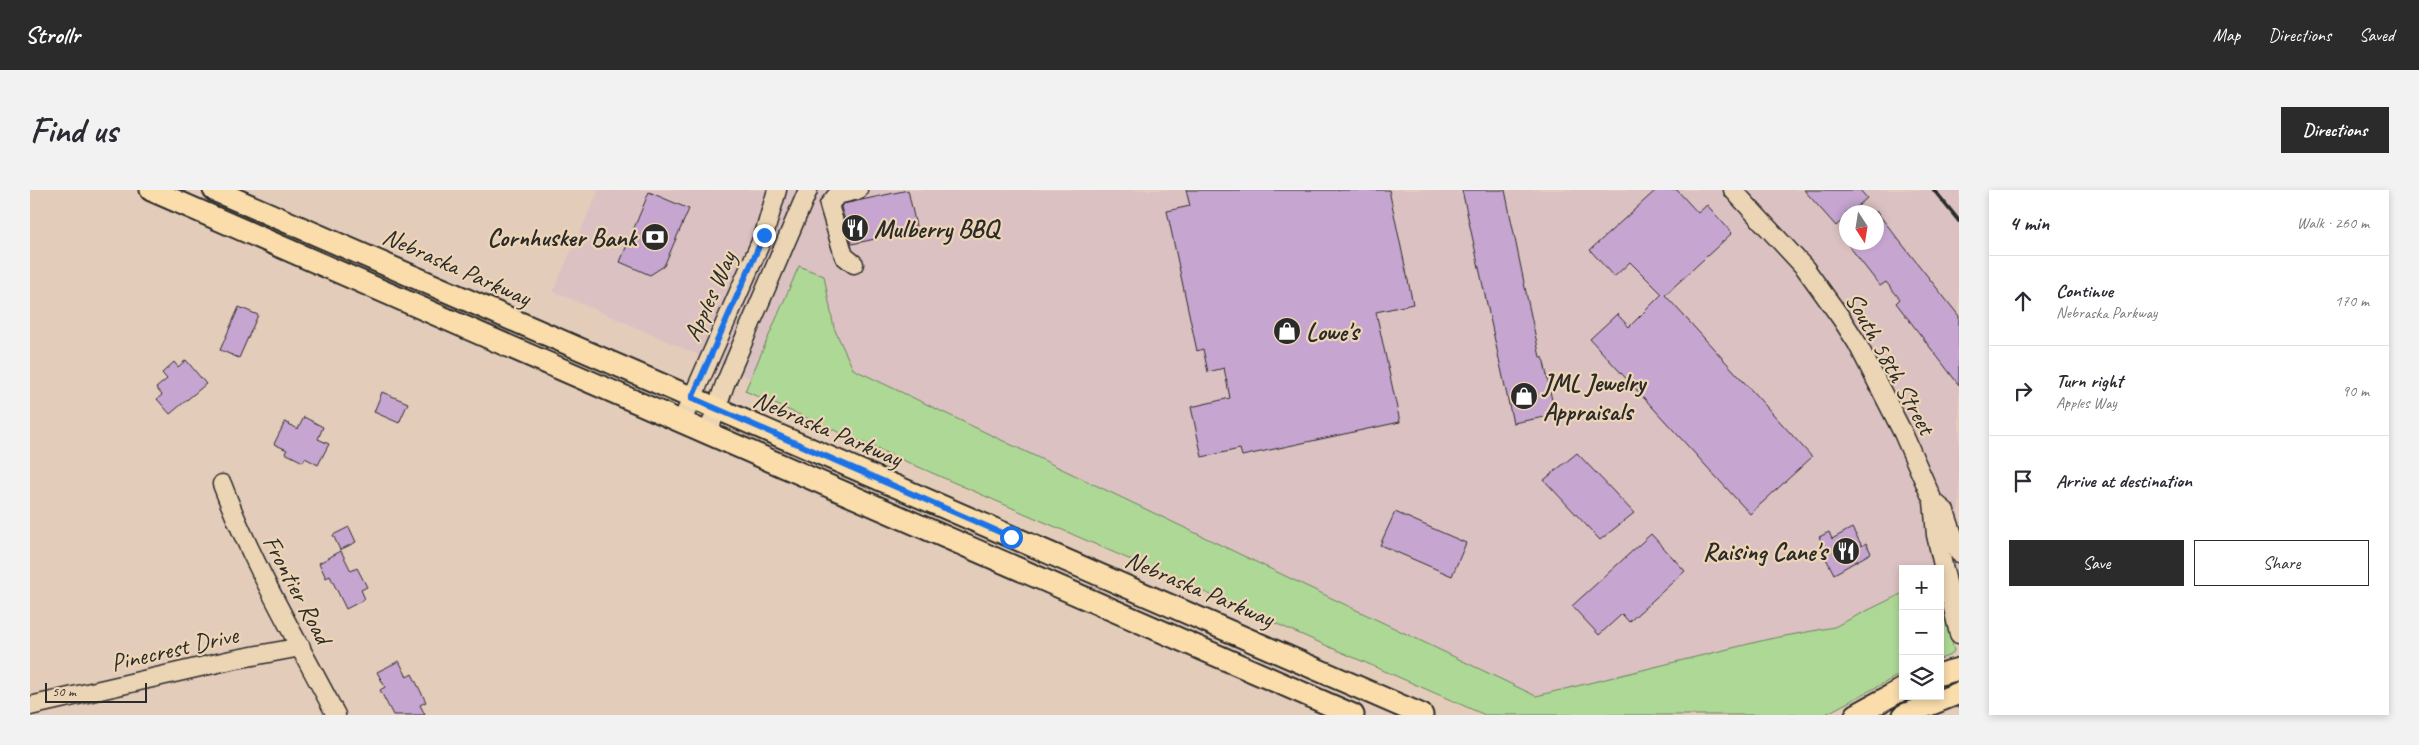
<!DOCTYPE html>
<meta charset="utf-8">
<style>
:root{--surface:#fff;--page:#f2f2f3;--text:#2b2b33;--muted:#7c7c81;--line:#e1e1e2;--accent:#2b2b2b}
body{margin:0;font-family:Caveat,sans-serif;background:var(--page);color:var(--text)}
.controls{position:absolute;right:15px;bottom:15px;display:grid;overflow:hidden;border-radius:0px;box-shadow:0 2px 8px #0003}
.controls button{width:45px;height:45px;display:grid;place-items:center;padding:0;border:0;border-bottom:1px solid var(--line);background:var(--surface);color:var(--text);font:25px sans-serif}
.compass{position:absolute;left:1809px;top:15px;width:45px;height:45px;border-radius:50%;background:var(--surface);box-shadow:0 2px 8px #0003;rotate:168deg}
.scale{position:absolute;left:15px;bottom:12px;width:102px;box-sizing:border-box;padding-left:5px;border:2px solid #2b2b2b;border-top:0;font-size:14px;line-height:18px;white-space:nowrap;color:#2b2b2b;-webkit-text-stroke:4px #ecd5b5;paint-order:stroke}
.stop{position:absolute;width:15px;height:15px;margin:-11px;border:4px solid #1a73e8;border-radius:50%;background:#fff}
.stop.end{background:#1a73e8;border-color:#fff;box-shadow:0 1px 5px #0008}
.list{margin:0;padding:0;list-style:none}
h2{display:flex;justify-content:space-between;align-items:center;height:65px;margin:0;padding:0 20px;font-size:21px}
h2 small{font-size:16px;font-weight:400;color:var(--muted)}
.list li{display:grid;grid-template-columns:32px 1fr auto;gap:15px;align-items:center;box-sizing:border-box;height:90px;padding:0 20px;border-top:1px solid var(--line)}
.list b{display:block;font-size:19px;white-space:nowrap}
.list p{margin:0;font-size:16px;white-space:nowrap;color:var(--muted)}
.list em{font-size:16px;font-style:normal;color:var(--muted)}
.actions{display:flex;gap:10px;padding:15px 20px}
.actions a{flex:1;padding:11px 0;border:1px solid var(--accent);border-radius:0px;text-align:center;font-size:18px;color:var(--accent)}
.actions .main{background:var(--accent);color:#fff}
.icon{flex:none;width:28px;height:28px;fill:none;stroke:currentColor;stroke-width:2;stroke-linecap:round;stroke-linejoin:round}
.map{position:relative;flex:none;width:1929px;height:525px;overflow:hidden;border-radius:0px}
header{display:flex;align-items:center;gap:30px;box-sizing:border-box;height:70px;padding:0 25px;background:var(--accent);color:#fff}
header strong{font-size:24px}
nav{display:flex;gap:28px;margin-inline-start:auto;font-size:18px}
.intro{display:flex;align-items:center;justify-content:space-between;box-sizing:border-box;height:120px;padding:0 30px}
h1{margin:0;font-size:35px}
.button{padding:12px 22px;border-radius:0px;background:var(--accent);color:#fff;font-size:18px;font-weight:700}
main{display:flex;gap:30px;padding:0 30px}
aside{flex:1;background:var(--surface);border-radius:0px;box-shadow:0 2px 8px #0003}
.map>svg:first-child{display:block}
.built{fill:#dbc1c2;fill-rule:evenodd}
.green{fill:#add896;stroke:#6c8260}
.building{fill:#c6a6d1;stroke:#2b2b2b}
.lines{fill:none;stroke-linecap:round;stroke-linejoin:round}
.minor-casing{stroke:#2b2b2b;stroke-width:21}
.major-casing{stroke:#2b2b2b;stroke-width:25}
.minor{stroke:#ecd5b5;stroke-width:18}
.major{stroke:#faddab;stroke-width:21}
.rail{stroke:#2b2b2b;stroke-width:4}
.route{stroke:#1a73e8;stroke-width:6}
.labels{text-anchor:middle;stroke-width:4.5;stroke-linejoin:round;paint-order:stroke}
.poi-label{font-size:25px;font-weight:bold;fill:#2b2b2b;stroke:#ecd5b5;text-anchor:start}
.street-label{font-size:25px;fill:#2b2b2b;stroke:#ecd5b5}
</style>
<header>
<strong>Strollr</strong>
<nav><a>Map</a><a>Directions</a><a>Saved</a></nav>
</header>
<div class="intro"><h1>Find us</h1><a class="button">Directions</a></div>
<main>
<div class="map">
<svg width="1929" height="525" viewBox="0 0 1929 525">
<rect width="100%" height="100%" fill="#e4ccbb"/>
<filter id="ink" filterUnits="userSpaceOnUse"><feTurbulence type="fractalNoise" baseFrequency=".02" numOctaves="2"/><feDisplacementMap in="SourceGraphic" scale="10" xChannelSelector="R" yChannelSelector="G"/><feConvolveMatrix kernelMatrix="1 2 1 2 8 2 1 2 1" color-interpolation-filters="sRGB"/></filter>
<g filter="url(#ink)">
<!-- built -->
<path class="built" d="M569,0H1929V444L1910,415V379H1873V424L1512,511L1211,404L523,101ZM1816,22H1846V52H1816Z"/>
<!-- green -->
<path class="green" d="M769,76L794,86L804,138L823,179L1506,506L1739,449L1804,437L1873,403V483L1794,525H1455L715,201Z
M1910,402L1924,461L1921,465L1910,469Z"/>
<!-- building -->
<path class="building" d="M878,0L886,36L844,45L845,49L822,54L811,17L813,14Z
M1156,0H1359L1383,114L1346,122L1370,232L1212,266L1210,259L1172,267L1161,217L1200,208L1194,178L1178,182L1173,159L1167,161L1137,21L1160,16Z
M1432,0H1475L1498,112L1510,167H1513L1525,225L1483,233Z
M1626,0H1647L1668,23L1677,15L1702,43L1635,105L1782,267L1720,324L1560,149L1587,124L1599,137L1632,104L1600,72L1584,87L1560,60Z
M1774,0H1830L1837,8L1821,22H1816V27L1806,36Z
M619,2L659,19L634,76L620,85L590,72Z
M1846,21L1929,126V195L1866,113L1870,109L1856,92L1850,96L1816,52H1846Z
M209,117L228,125L209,168L190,160Z
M156,170L176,194L140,224L127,209L132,205L126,198L137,189L132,183L144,172L148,177Z
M352,202L378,213L369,233L344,222Z
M274,227L293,237L288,249L299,254L288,275L275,268L273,272L255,263L257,260L244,254L255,232L268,239Z
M1547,263L1604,323L1570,350L1514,290Z
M1365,322L1436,353L1422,386L1350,355Z
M319,337L326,352L310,360L303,345Z
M1822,338L1832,356L1836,353L1841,363L1804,384L1791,359L1795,358L1789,347L1799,342L1802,349Z
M1621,344L1655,381L1599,432L1592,424L1569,445L1542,416Z
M311,361L321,381L327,378L337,397L331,400L335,409L316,419L300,386L296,388L289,373Z
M369,471L377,487L382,484L396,512L390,515L395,525H363L350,500L355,497L347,482Z"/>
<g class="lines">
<!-- minor casing -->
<g class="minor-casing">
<path id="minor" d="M1703,0L1775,78L1811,128L1827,153L1873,243L1903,311L1906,345L1929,444
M824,74L814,66L799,15L807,5L828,0
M652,231L734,45L747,0
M678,243L695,194L778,0
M192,294C222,374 266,448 306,525
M1903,311L1915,321L1929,363
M0,516L201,470L271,457"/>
</g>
<!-- major casing -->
<g class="major-casing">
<path id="major" d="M121,0L1323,525
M184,0L1392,525
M1910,484L1929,479
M1826,525L1873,499
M1874,525L1929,503"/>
</g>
<!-- minor -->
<use href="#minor" class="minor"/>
<!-- major -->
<use href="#major" class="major"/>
<!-- rail -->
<path class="rail" d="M1904,0L1929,31"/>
</g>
</g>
<g class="lines" filter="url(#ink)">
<!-- route -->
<path class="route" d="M734,45L662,208L981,347"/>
</g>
<!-- icons -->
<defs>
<g id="restaurant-disc" transform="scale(1.4375)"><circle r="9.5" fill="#2b2b2b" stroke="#ecd5b5"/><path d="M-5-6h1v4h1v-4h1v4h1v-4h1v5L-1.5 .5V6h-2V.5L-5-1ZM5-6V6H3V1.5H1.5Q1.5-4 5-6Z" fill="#fff"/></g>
<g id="bank-disc" transform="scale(1.4375)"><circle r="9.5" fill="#2b2b2b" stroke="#ecd5b5"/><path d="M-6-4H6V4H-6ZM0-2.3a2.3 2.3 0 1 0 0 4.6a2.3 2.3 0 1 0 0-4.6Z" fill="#fff"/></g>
<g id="shop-disc" transform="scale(1.4375)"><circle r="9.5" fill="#2b2b2b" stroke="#ecd5b5"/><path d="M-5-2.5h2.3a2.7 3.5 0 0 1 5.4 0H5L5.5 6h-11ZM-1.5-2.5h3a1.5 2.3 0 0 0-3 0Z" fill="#fff"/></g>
</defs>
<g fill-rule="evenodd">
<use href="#restaurant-disc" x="825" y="38"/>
<use href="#bank-disc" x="625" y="47"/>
<use href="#shop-disc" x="1257" y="141"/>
<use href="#shop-disc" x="1494" y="206"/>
<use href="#restaurant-disc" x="1816" y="361"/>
</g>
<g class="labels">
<!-- poi labels -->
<g class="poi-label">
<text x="844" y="47">Mulberry BBQ</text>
<text x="606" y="56" text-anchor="end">Cornhusker Bank</text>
<text x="1276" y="150">Lowe's</text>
<text x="1513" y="201">JML Jewelry<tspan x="1513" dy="29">Appraisals</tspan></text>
<text x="1797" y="370" text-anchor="end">Raising Cane's</text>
</g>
<!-- street labels -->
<g class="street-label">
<text transform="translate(427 76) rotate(24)" y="9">Nebraska Parkway</text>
<text transform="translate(679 106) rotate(-66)" y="9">Apples Way</text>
<text transform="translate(1861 173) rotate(61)" y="9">South 58th Street</text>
<text transform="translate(798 238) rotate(23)" y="9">Nebraska Parkway</text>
<text transform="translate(1170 398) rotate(23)" y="9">Nebraska Parkway</text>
<text transform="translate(268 399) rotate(62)" y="9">Frontier Road</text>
<text transform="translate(144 458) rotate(-13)" y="9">Pinecrest Drive</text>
</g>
</g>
</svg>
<div class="controls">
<button>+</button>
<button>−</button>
<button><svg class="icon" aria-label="layers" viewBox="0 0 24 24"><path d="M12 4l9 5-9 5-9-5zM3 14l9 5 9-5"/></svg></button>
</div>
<svg class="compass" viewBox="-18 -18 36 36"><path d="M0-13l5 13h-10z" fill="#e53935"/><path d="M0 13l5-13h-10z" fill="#7c7c81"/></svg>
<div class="scale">50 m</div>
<div class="stop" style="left:981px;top:347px"></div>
<div class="stop end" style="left:734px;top:45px"></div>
</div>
<aside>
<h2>4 min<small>Walk · 260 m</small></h2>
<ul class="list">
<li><svg class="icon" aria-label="ahead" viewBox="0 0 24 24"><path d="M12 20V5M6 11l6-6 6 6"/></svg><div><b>Continue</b><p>Nebraska Parkway</p></div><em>170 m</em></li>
<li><svg class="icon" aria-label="right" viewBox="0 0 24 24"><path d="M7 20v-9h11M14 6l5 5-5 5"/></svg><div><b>Turn right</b><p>Apples Way</p></div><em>90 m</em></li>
<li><svg class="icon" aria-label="arrive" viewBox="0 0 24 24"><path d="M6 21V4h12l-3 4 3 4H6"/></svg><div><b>Arrive at destination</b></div></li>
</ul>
<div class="actions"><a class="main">Save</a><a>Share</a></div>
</aside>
</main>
